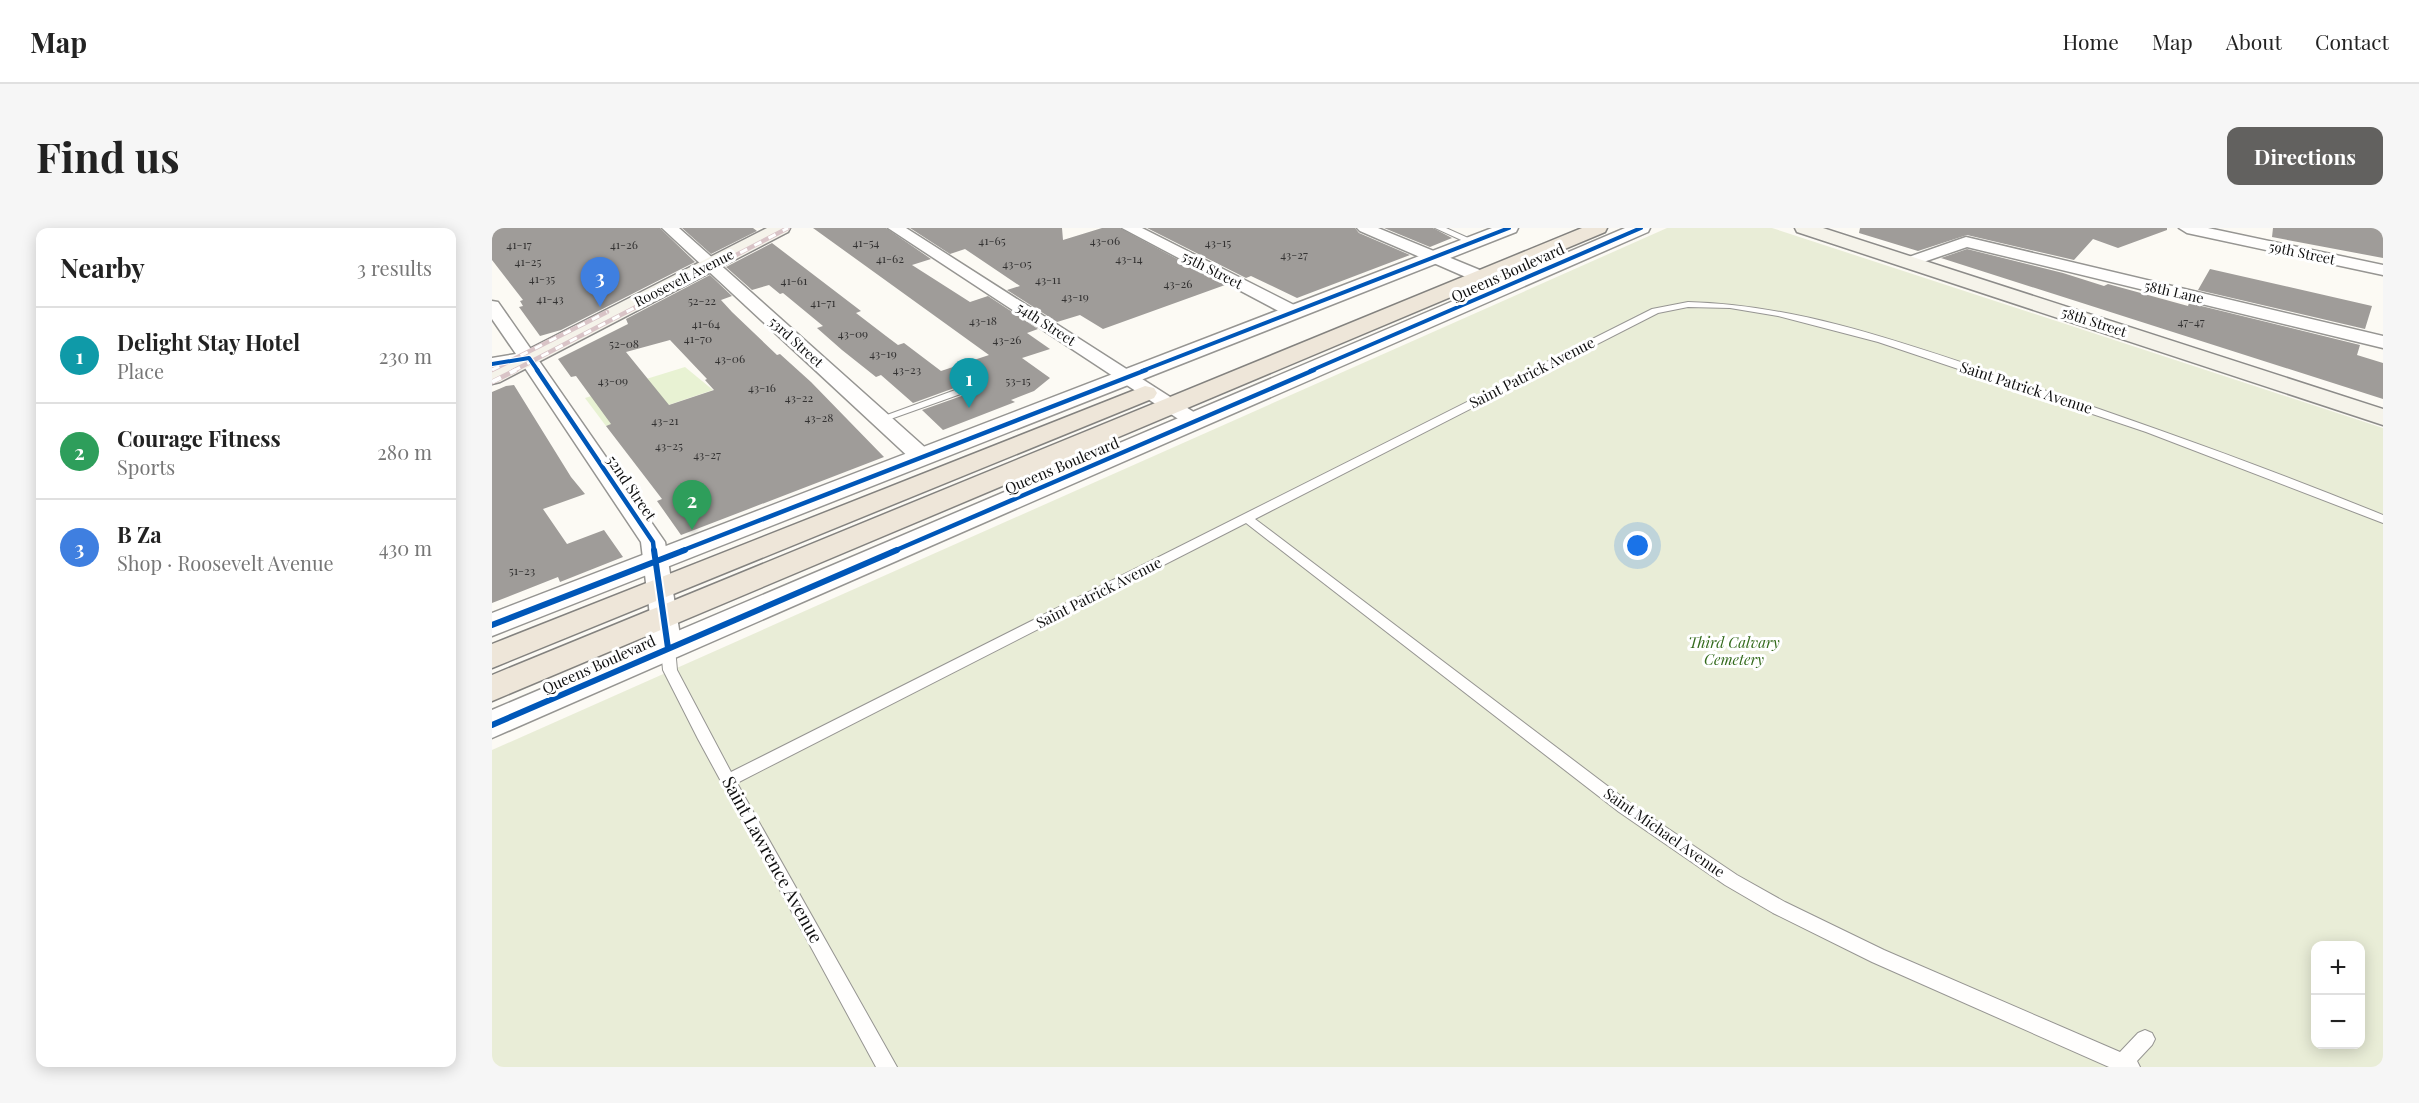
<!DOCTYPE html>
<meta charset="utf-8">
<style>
:root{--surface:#fff;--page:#f6f6f6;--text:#222;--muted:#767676;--line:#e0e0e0;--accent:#62615f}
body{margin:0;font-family:"Playfair Display",serif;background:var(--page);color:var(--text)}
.controls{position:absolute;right:18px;bottom:18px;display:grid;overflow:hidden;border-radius:12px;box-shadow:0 3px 15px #0003}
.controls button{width:54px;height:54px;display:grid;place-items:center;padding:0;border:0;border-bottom:2px solid var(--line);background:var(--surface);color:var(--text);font:30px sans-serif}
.you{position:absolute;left:1146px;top:318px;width:21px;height:21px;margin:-15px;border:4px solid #fff;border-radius:50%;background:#1a73e8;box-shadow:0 0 0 9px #1a73e833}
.badge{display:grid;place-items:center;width:39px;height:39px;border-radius:50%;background:var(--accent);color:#fff;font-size:20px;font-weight:700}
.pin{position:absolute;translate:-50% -50px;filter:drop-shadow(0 2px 3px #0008)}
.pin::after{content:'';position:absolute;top:32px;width:21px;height:18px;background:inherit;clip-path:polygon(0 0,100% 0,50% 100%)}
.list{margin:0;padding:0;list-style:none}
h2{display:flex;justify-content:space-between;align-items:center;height:78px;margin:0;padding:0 24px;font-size:26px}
h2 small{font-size:20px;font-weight:400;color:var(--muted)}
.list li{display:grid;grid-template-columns:39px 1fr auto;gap:18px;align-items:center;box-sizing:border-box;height:96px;padding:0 24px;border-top:2px solid var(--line)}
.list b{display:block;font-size:22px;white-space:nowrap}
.list p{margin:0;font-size:20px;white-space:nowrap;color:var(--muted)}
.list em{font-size:20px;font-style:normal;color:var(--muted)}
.map{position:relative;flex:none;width:1891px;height:839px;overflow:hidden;border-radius:12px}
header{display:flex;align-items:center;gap:36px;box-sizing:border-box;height:84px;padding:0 30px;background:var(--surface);border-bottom:2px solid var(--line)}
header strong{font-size:28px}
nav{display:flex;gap:33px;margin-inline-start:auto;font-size:21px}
.intro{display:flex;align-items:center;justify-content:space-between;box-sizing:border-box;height:144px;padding:0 36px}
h1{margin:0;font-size:42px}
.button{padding:15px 27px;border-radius:12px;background:var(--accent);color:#fff;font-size:21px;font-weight:700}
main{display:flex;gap:36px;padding:0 36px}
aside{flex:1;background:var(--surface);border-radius:12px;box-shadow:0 3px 15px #0003}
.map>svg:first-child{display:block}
.green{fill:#e8f2d3}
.cemetery{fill:#e9edd7;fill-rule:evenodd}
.building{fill:#9f9c99;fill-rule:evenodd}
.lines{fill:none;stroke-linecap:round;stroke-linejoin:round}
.service-casing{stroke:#969592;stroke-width:2}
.minor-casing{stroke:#969592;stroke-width:3}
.tertiary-casing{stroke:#969592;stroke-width:3}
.secondary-casing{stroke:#8c8b89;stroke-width:3}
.primary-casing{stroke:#83827f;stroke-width:3}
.service{fill:#fffefd;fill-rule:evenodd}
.minor{fill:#fffefd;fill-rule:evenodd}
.tertiary{fill:#fffefd;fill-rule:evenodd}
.secondary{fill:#f5f3ea;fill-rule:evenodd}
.primary{fill:#eee6d9;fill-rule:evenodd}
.rail-far1-casing{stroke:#d9c4c7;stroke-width:4.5}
.rail-casing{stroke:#d9c4c7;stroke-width:5}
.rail-far1{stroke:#fff;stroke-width:3;stroke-dasharray:8;stroke-linecap:butt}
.rail{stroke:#fff;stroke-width:4;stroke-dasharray:10;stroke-linecap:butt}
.cycleway-far2-casing{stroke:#fff;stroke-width:6}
.cycleway-far1-casing{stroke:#fff;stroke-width:8}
.cycleway-casing{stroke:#fff;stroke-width:10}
.cycleway-far2{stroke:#0057b8;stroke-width:4}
.cycleway-far1{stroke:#0057b8;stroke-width:4.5}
.cycleway{stroke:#0057b8;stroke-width:6}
.labels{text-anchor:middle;stroke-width:6;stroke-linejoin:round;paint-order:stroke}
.number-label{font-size:12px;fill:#333232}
.far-street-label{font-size:14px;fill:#0f0f0f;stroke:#fff}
.street-label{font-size:15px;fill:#0f0f0f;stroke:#fff}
.park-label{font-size:15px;font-style:italic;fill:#336a1c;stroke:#fff}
.near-street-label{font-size:18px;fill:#0f0f0f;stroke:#fff}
</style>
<header>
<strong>Map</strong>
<nav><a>Home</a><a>Map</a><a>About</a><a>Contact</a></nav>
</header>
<div class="intro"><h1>Find us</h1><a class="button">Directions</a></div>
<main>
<aside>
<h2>Nearby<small>3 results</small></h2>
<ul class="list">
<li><span class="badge" style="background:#0f9aa8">1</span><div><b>Delight Stay Hotel</b><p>Place</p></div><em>230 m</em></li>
<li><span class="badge" style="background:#2e9e5b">2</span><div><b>Courage Fitness</b><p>Sports</p></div><em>280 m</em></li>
<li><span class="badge" style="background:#3f7fe0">3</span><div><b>B Za</b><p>Shop · Roosevelt Avenue</p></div><em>430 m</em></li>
</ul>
</aside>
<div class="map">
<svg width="1891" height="839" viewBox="0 0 1891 839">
<rect width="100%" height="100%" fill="#fcfaf4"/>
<!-- green -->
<path class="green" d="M193,139L221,162L114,198L93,170Z"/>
<!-- cemetery -->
<path class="cemetery" d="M1175,0H1280L1891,200V839H0V522ZM1824,718H1868V816H1824Z"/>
<!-- building -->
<path class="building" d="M0,0H168L203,34L69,102L48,108L27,79L31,78L28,73L31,72L0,32Z
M190,0H261L265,3L219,26Z
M321,0H394L439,31L420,37L478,74L496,68L546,101L535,105L558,121L530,130L558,150L542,163L519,172L523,174L451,202L430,182L492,160L493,153L487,151L421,175L389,147L384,149L350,122L325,100L331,98L291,65L288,66L277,57L260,62L234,39L280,15L369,83L364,85L394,108L406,117L412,115L449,143L497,127Z
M418,0H570L571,12L610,0H628L733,57L611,101L588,87L565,94L515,62L528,58L473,21L458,26Z
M655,0H863L867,5L918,27L805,70L759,48L754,50Z
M892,0H941L960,10L938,19Z
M1368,0H1675V2L1626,20L1601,11L1582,32L1475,7L1426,23L1367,5Z
M1781,0H1891V30L1780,9Z
M1475,21L1571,45L1612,58L1616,56L1696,78L1697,75L1868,117L1865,127L1891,135V171L1449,30Z
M1718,41L1880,78L1873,101L1706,62Z
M218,47L240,68L229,72L240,84L285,127L288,126L319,154L392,229L189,307L165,273L170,271L114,198L119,196L84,148L79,149L66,131L136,96L134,91ZM178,112L215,151L213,152L222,162L177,177L134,124Z
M22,157L79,249L93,266L51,281L75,316L112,302L131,329L68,354L66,349L0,375V164L14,158Z"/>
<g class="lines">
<!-- service casing -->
<g class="service-casing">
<path id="service" d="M943,0H954L985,14L978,16Z
M1196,74C1307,77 1412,115 1516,150C1642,192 1768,237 1891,287V295L1654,204L1386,114L1286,88L1238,80L1196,79L1166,85L763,291L1138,575L1245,647L1293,674L1392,722L1628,824L1646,805L1653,802L1660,805L1663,811L1660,817L1645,833L1648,839H1617L1380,734L1281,685L1233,657L1127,584L754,295L245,555L405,839H384L206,511L171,442L169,420L171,417L176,415L183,420L185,442L239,544L1160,81Z
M488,153L491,154V158L393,193H385L384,191Z"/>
</g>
<!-- minor casing -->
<g class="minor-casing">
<path id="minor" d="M170,0H187L437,223L440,228L437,233L429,234L421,233Z
M396,0H414L711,190L714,194L711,198L704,200L697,198Z
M630,0H650L808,80L811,84L808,88H796Z
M865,0H886L995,45L997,49L989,54L983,53L868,3Z
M1687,0H1716L1891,37V47L1695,5Z
M1474,9L1891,108V120L1475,19L1417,39L1409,34L1411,31Z
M0,73L6,74L173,314L190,420L186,427L176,429L166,427L162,420L149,314L31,137L0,142V130L24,126L0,91Z"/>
</g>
<!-- tertiary casing -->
<g class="tertiary-casing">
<path id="tertiary" d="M1000,0H1026L1024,4L0,408V385Z
M1133,0H1158L1156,4L0,510V482Z"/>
</g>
<!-- secondary casing -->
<g class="secondary-casing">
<path id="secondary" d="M275,0H298L296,4L8,154L0,156V140Z
M1303,0H1331L1891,181V197L1305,4Z"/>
</g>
<!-- primary casing -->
<g class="primary-casing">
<path id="primary" d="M1090,0H1115L1113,4L0,473V447Z
M653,158L662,160L665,165L662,170L0,440V416Z"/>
</g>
<!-- service -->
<use href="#service" class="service"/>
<!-- minor -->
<use href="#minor" class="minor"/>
<!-- tertiary -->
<use href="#tertiary" class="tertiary"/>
<!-- secondary -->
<use href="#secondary" class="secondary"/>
<!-- primary -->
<use href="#primary" class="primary"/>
<!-- rail-far1 casing -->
<g class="rail-far1-casing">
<path id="rail-far1" d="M0,142L115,84
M21,143L296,0"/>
</g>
<!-- rail casing -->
<g class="rail-casing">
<path id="rail" d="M0,154L24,142"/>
</g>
<!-- rail-far1 -->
<use href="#rail-far1" class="rail-far1"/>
<!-- rail -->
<use href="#rail" class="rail"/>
<!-- cycleway-far2 casing -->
<g class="cycleway-far2-casing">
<path id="cycleway-far2" d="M0,136L37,130L46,143
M650,143L1017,0
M818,143L1149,0"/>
</g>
<!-- cycleway-far1 casing -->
<g class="cycleway-far1-casing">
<path id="cycleway-far1" d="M45,142L161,314L162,323
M189,323L654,142
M402,323L822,142"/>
</g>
<!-- cycleway casing -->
<g class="cycleway-casing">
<path id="cycleway" d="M162,322L176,420
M0,397L193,322
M0,497L405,322"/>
</g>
<!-- cycleway-far2 -->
<use href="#cycleway-far2" class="cycleway-far2"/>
<!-- cycleway-far1 -->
<use href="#cycleway-far1" class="cycleway-far1"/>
<!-- cycleway -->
<use href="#cycleway" class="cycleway"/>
</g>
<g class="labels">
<!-- number labels -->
<g class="number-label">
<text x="500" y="17">41-65</text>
<text x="613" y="17">43-06</text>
<text x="374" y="19">41-54</text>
<text x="726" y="19">43-15</text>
<text x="27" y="21">41-17</text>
<text x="132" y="21">41-26</text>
<text x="802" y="31">43-27</text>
<text x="398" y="35">41-62</text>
<text x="637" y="35">43-14</text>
<text x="36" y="38">41-25</text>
<text x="525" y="40">43-05</text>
<text x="50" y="55">41-35</text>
<text x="556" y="56">43-11</text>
<text x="302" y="57">41-61</text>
<text x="686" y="60">43-26</text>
<text x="583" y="73">43-19</text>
<text x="58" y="75">41-43</text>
<text x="210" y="77">52-22</text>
<text x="331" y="79">41-71</text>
<text x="491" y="97">43-18</text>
<text x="1699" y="98">47-47</text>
<text x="214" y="100">41-64</text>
<text x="361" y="110">43-09</text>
<text x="206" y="115">41-70</text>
<text x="515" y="116">43-26</text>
<text x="132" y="120">52-08</text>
<text x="391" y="130">43-19</text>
<text x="238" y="135">43-06</text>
<text x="415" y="146">43-23</text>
<text x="121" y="157">43-09</text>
<text x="526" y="157">53-15</text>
<text x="270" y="164">43-16</text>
<text x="307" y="174">43-22</text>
<text x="327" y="194">43-28</text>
<text x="173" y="197">43-21</text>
<text x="177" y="222">43-25</text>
<text x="215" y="231">43-27</text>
<text x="30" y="347">51-23</text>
</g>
<!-- far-street labels -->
<g class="far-street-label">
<text transform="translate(1810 25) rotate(12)" y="5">59th Street</text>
<text transform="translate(720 42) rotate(27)" y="5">55th Street</text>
<text transform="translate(192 50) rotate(-27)" y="5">Roosevelt Avenue</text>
<text transform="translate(1682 64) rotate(13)" y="5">58th Lane</text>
<text transform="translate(1602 94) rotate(18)" y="5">58th Street</text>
<text transform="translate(554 96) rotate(33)" y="5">54th Street</text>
<text transform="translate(304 114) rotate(42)" y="5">53rd Street</text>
</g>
<!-- street labels -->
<g class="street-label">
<text transform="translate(1016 45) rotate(-24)" y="5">Queens Boulevard</text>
<text transform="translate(1040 145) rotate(-27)" y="5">Saint Patrick Avenue</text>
<text transform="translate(1534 160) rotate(18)" y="5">Saint Patrick Avenue</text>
<text transform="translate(570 238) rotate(-23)" y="5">Queens Boulevard</text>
<text transform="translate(139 260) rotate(56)" y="5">52nd Street</text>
<text transform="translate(607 365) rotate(-27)" y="5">Saint Patrick Avenue</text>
<text transform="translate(107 437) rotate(-24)" y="5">Queens Boulevard</text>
<text transform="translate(1172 605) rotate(35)" y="5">Saint Michael Avenue</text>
</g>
<!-- park labels -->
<g class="park-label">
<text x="1242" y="420">Third Calvary<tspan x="1242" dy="17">Cemetery</tspan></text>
</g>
<!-- near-street labels -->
<g class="near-street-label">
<text transform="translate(280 632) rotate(61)" y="6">Saint Lawrence Avenue</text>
</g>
</g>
</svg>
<div class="controls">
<button>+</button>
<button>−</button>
</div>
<div class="you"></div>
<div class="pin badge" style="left:477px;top:180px;background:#0f9aa8">1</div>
<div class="pin badge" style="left:200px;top:302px;background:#2e9e5b">2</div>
<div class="pin badge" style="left:108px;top:79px;background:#3f7fe0">3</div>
</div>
</main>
